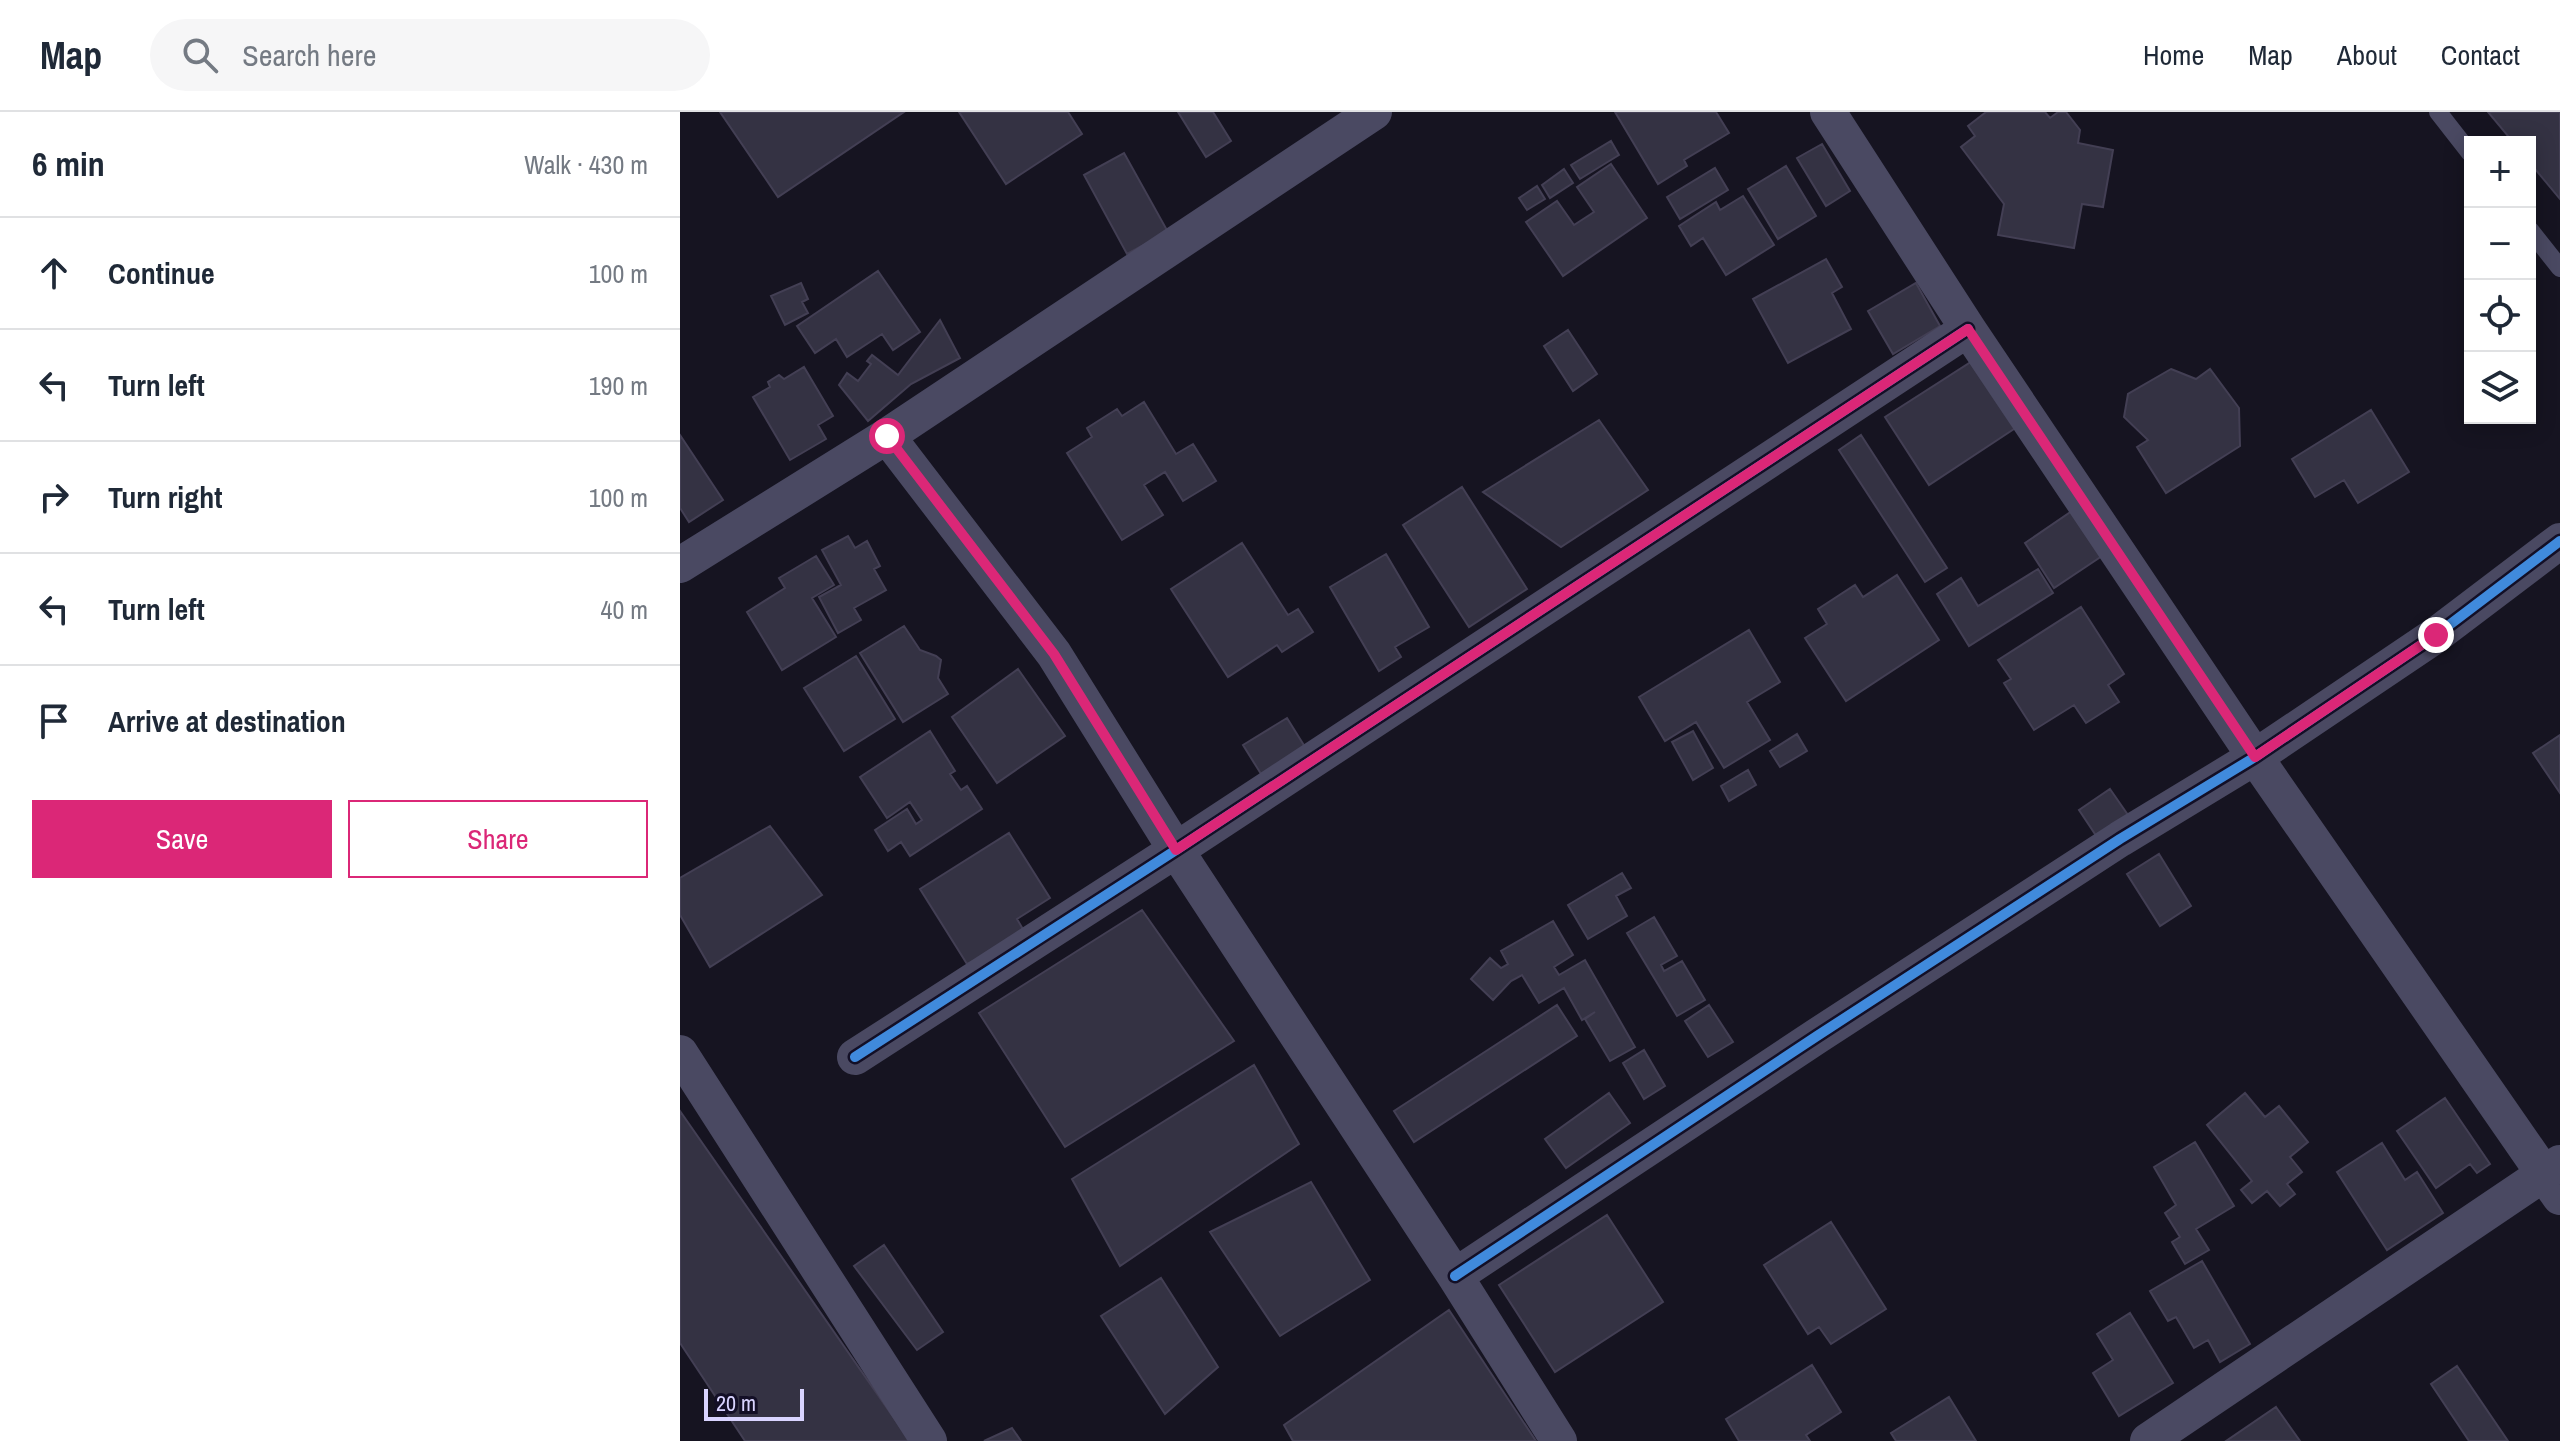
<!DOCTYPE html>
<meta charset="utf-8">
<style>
:root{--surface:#fff;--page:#f6f6f7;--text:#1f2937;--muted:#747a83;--line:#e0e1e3;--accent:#db2777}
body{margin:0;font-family:"Archivo Narrow",sans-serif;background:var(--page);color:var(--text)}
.controls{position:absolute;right:24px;top:24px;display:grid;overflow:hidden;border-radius:0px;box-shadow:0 4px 20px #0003}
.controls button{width:72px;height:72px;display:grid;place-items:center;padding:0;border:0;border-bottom:2px solid var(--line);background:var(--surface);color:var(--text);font:40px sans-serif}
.scale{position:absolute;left:24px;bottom:20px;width:100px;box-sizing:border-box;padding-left:8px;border:4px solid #d9d4ff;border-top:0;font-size:22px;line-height:28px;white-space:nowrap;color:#d9d4ff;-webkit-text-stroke:6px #130f26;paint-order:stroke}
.stop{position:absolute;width:24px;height:24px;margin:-18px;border:6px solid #db2777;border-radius:50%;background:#fff}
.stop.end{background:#db2777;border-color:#fff;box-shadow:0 2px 8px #0008}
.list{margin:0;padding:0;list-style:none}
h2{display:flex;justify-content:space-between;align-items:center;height:104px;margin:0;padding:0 32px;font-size:34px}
h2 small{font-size:26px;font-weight:400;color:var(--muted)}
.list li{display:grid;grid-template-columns:52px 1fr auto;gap:24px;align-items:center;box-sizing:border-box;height:112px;padding:0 32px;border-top:2px solid var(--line)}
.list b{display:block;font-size:30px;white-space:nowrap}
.list em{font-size:26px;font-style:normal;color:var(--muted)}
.actions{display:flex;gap:16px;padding:24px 32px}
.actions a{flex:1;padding:18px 0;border:2px solid var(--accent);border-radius:0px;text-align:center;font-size:28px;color:var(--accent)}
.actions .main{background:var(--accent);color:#fff}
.icon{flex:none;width:44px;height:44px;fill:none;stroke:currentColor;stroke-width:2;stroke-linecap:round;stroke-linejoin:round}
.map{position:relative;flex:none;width:1880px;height:1329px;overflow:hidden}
header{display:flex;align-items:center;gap:48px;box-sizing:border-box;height:112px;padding:0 40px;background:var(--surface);border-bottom:2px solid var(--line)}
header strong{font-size:38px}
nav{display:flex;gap:44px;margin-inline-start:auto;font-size:28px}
.search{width:560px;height:72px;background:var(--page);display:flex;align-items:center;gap:20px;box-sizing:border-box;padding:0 28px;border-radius:44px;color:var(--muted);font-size:30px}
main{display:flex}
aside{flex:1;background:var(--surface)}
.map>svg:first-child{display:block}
.building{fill:#343243;stroke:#433f54;stroke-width:2}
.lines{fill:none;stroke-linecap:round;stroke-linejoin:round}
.service{stroke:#4a4962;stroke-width:18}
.minor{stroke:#4a4962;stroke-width:36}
.cycleway-casing{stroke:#130f26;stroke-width:15}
.cycleway{stroke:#408adc;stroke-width:10}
.route{stroke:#db2777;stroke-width:10}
</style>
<header>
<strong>Map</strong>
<div class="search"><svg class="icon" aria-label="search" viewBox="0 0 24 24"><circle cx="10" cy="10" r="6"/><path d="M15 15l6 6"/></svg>Search here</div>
<nav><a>Home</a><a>Map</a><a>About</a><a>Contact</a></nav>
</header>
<main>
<aside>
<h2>6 min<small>Walk · 430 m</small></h2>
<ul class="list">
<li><svg class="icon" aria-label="ahead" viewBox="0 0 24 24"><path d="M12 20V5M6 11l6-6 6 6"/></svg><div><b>Continue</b></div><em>100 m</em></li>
<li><svg class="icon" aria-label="left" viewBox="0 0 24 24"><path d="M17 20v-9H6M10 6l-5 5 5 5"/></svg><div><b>Turn left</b></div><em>190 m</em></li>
<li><svg class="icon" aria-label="right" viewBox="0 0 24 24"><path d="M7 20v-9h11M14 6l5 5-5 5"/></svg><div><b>Turn right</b></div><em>100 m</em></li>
<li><svg class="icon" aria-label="left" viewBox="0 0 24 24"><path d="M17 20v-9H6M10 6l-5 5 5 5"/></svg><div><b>Turn left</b></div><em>40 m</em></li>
<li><svg class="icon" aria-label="arrive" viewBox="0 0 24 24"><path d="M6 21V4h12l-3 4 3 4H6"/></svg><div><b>Arrive at destination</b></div></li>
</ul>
<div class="actions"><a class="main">Save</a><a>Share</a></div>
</aside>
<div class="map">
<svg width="1880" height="1329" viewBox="0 0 1880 1329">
<rect width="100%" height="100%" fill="#161421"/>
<!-- building -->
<path class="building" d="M40,0H224L98,85Z
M279,0H388L402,22L326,72Z
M498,0H533L551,29L526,45Z
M935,0H1036L1049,21L1004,48L1007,54L978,72Z
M1306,0H1365L1370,6L1378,0H1386L1400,18L1398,31L1433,38L1423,95L1402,92L1394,136L1318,123L1324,92L1281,35L1295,24L1288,14Z
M1808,0H1880V87L1850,51V30H1833Z
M931,29L939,43L900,67L891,53Z
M1142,32L1170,79L1146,94L1117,46Z
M444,41L488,120L447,142L404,63Z
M931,52L967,106L883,164L846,110L877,89L894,113L914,100L897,75Z
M1106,54L1136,104L1098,127L1068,77Z
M1035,56L1048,78L1000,107L987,85Z
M884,57L893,71L870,86L862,73Z
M857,74L865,87L847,98L839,86Z
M1063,84L1094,133L1046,163L1023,126L1011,134L999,114L1036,90L1040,98Z
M1146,147L1162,175L1152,181L1171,217L1108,251L1073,187Z
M198,159L240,220L213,238L202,222L167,245L156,227L135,241L117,214Z
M121,171L128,187L122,190L128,201L105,213L91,184Z
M1236,171L1260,214L1213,242L1188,199Z
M260,208L280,246L231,272L188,309L159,273L167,261L178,269L191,252L187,249L192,243L218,263Z
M888,218L917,262L893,279L864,234Z
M1294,248L1337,315L1249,373L1205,305Z
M124,255L153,304L138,313L146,327L110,348L73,285L90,275L88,270L99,263L104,267Z
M1491,257L1516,267L1530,257L1559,296L1560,334L1486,381L1457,335L1468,328L1444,305L1448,282Z
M464,290L496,342L513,332L536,369L503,389L485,360L464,373L483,403L442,428L387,341L412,325L407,316L437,297L442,304Z
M1691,298L1729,360L1678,391L1664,368L1635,385L1612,347Z
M919,308L968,378L881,435L803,380Z
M0,323L43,388L9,410L0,396Z
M1181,323L1267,456L1245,470L1159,338Z
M782,375L847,477L789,515L723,413Z
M1392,399L1422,444L1374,476L1345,431Z
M168,424L175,436L187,429L200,454L194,457L206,478L174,496L181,508L158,521L139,485L161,473L142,438Z
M562,431L608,503L618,497L633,520L602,540L597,533L548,565L491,477Z
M706,442L749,515L715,535L721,545L699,559L650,475Z
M136,444L154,473L132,486L156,525L102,558L67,500L105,476L99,466Z
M1358,457L1373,481L1289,534L1257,482L1281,466L1298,494Z
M1217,463L1259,528L1166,589L1125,526L1147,512L1138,497L1175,473L1183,485Z
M1401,495L1444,562L1428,573L1439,590L1406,611L1394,593L1354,618L1324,571L1331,567L1318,548Z
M224,514L240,538L256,544L261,548L258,566L268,582L223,610L180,541Z
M1069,518L1100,570L1067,590L1090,628L1044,656L1016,610L985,629L959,585Z
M176,544L215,607L164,639L124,576Z
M338,557L385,624L317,671L272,605Z
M607,606L625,635L581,662L563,633Z
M250,619L275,659L270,662L281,678L287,674L302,697L230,744L221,730L208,739L195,718L227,697L236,712L242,708L230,690L207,706L180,665Z
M1013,619L1033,656L1013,668L992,630Z
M1117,622L1127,639L1100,655L1090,639Z
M1880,623V681L1853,641Z
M1068,658L1076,673L1049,689L1041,674Z
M1430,677L1448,703L1417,725L1399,698Z
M90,714L142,783L30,855L0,803V766Z
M329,721L370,786L337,807L347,824L287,852L240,777Z
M1479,742L1511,794L1480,814L1447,762Z
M942,761L951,776L936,784L947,804L908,827L888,793Z
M462,798L554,929L385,1035L299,901Z
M974,805L997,844L981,853L984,859L1002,849L1025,888L997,904L947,821Z
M873,809L893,843L874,855L879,863L905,848L955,935L930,949L905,907L915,900L902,908L884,876L859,891L842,863L831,869L813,888L791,867L810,846L821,856L828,852L821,839Z
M877,893L897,924L734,1030L714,999Z
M1029,893L1053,930L1028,945L1005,909Z
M964,938L985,974L964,987L943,951Z
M574,953L619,1032L440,1154L392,1067Z
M929,981L950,1011L886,1056L865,1027Z
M1565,981L1585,1005L1599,994L1628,1030L1610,1045L1622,1060L1607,1072L1615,1082L1600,1094L1587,1079L1572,1091L1561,1078L1572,1069L1527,1013Z
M1765,986L1810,1052L1797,1061L1790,1052L1756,1076L1717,1019Z
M0,999L230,1329H65L0,1231Z
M1515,1030L1554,1094L1516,1117L1529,1138L1505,1152L1492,1130L1500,1125L1485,1101L1496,1093L1474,1055Z
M1702,1031L1725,1068L1737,1060L1763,1101L1707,1138L1657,1060Z
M631,1070L690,1168L600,1224L530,1120Z
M927,1103L983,1190L875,1260L819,1173Z
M1151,1110L1206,1197L1151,1232L1139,1215L1128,1222L1084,1153Z
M204,1133L263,1220L237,1238L174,1154Z
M1522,1149L1570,1232L1540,1250L1528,1228L1514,1236L1496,1205L1488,1209L1470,1179Z
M481,1166L538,1255L485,1302L421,1204Z
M769,1198L856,1329H613L604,1313Z
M1450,1201L1493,1271L1439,1304L1413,1261L1433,1248L1417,1222Z
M1132,1253L1161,1300L1126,1323L1130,1329H1059L1046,1307Z
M1777,1254L1828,1329H1789L1751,1272Z
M1269,1285L1296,1329H1216L1211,1321Z
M1596,1295L1620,1329H1546Z
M332,1316L341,1329H304Z"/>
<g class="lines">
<!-- service -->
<path class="service" d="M1758,0L1790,41
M1850,118L1880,156"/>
<!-- minor -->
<path class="minor" d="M1148,0L1288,217L1575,645L1880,1085
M207,324L374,542L496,738L775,1164L879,1329
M0,453L207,324L694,0
M0,941L249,1329
M175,945L496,738L1288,217
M775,1164L1137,924L1440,727L1575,645L1756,523L1880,429
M1468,1329L1880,1051"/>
<!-- cycleway casing -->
<g class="cycleway-casing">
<path id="cycleway" d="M175,945L496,738L1288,217
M775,1164L1137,924L1440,727L1575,645L1756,523L1880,429"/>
</g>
<!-- cycleway -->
<use href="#cycleway" class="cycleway"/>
</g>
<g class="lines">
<!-- route -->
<path class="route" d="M207,324L374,542L496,738L1288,217L1575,645L1756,523"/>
</g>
</svg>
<div class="controls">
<button>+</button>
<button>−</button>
<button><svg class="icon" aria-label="locate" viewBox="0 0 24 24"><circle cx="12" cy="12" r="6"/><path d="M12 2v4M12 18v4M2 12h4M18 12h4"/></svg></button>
<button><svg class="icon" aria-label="layers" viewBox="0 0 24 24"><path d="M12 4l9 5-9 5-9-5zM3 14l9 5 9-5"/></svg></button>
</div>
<div class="scale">20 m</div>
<div class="stop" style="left:207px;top:324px"></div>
<div class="stop end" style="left:1756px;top:523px"></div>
</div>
</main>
